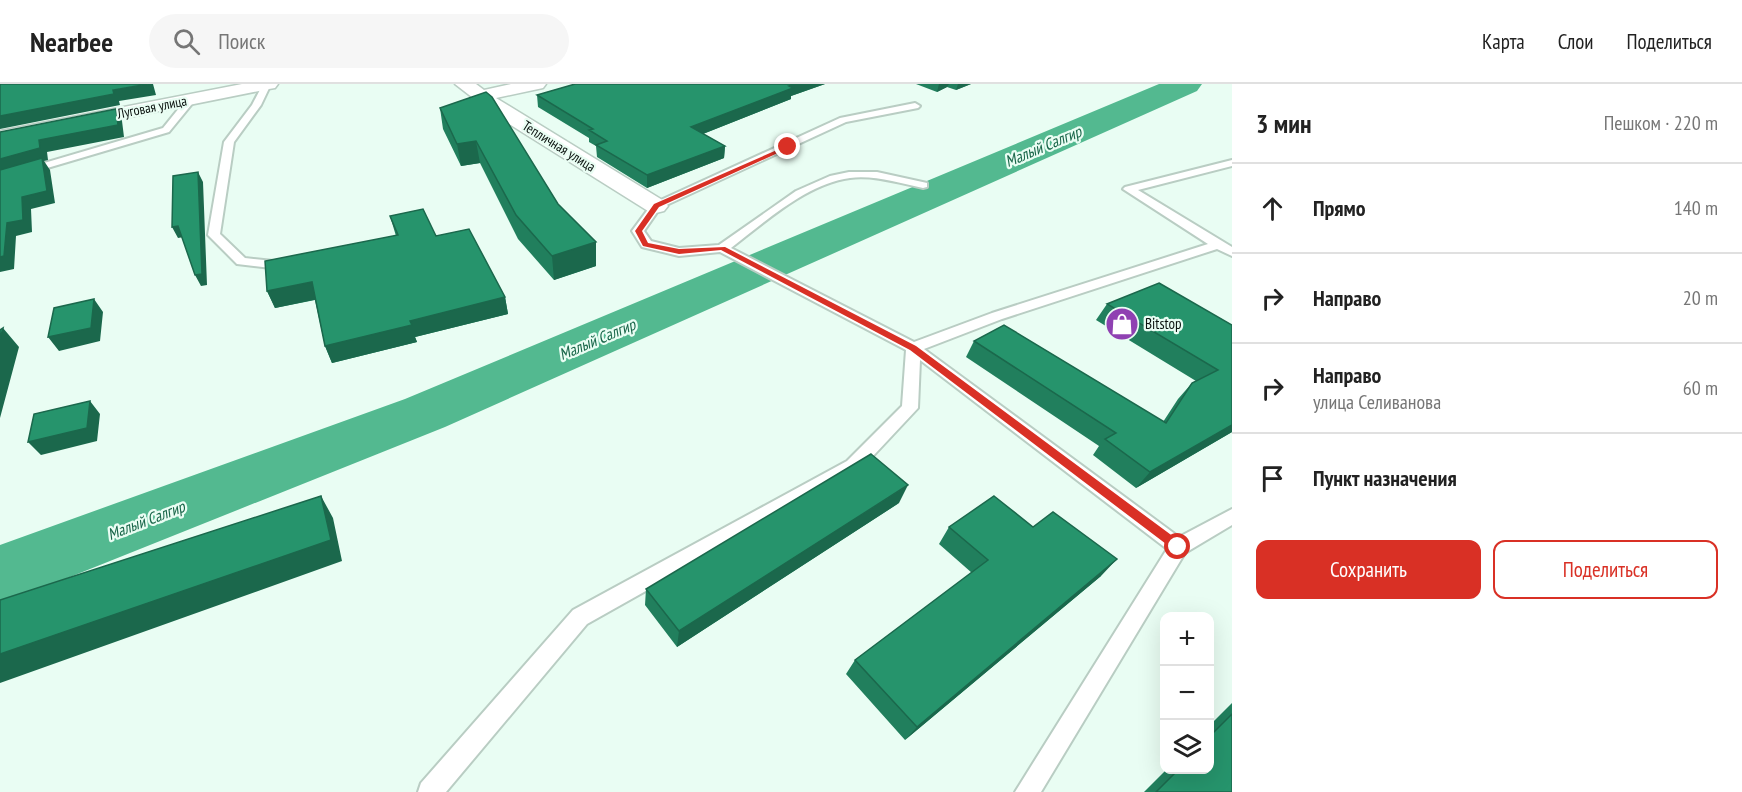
<!DOCTYPE html>
<html lang="ru">
<meta charset="utf-8">
<style>
:root{--surface:#fff;--page:#f6f6f6;--text:#222;--muted:#767676;--line:#e0e0e0;--accent:#d93025}
body{margin:0;font-family:"PT Sans Narrow",sans-serif;background:var(--page);color:var(--text)}
.controls{position:absolute;right:18px;bottom:18px;display:grid;overflow:hidden;border-radius:12px;box-shadow:0 6px 24px #0002}
.controls button{width:54px;height:54px;display:grid;place-items:center;padding:0;border:0;border-bottom:2px solid var(--line);background:var(--surface);color:var(--text);font:30px sans-serif}
.stop{position:absolute;width:18px;height:18px;margin:-14px;border:4px solid #d93025;border-radius:50%;background:#fff}
.stop.end{background:#d93025;border-color:#fff;box-shadow:0 2px 6px #0008}
.list{margin:0;padding:0;list-style:none}
h2{display:flex;justify-content:space-between;align-items:center;height:78px;margin:0;padding:0 24px;font-size:26px}
h2 small{font-size:20px;font-weight:400;color:var(--muted)}
.list li{display:grid;grid-template-columns:39px 1fr auto;gap:18px;align-items:center;box-sizing:border-box;height:90px;padding:0 24px;border-top:2px solid var(--line)}
.list b{display:block;font-size:22px;white-space:nowrap}
.list p{margin:0;font-size:20px;white-space:nowrap;color:var(--muted)}
.list em{font-size:20px;font-style:normal;color:var(--muted)}
.actions{display:flex;gap:12px;padding:18px 24px}
.actions a{flex:1;padding:14px 0;border:2px solid var(--accent);border-radius:12px;text-align:center;font-size:21px;color:var(--accent)}
.actions .main{background:var(--accent);color:#fff}
.icon{flex:none;width:33px;height:33px;fill:none;stroke:currentColor;stroke-width:2;stroke-linecap:round;stroke-linejoin:round}
.map{position:relative;flex:none;width:1232px;height:708px;overflow:hidden}
header{display:flex;align-items:center;gap:36px;box-sizing:border-box;height:84px;padding:0 30px;background:var(--surface);border-bottom:2px solid var(--line)}
header strong{font-size:28px}
nav{display:flex;gap:33px;margin-inline-start:auto;font-size:21px}
.search{width:420px;height:54px;background:var(--page);display:flex;align-items:center;gap:15px;box-sizing:border-box;padding:0 21px;border-radius:33px;color:var(--muted);font-size:22px}
main{display:flex}
aside{flex:1;background:var(--surface)}
.map>svg:first-child{display:block}
.lines{fill:none;stroke-linecap:round;stroke-linejoin:round}
.river{fill:#53b990;fill-rule:evenodd}
.service-casing{stroke:#b9cdc3;stroke-width:4}
.minor-casing{stroke:#b9cdc3;stroke-width:3}
.secondary-casing{stroke:#b9cdc3;stroke-width:3}
.service{fill:#fff;fill-rule:evenodd}
.minor{fill:#fff;fill-rule:evenodd}
.secondary{fill:#fff;fill-rule:evenodd}
.wall{fill:#217f5d}
.shaded-wall{fill:#1b684c}
.building{fill:#26946c;stroke:#1b684c;stroke-width:1.5}
.route{fill:#d93025}
.labels{text-anchor:middle;stroke-width:4.5;stroke-linejoin:round;paint-order:stroke}
.far-street-label{font-size:14px;fill:#0b120f;stroke:#e9fdf3}
.poi-label{font-size:15px;fill:#0b120f;stroke:#e9fdf3;text-anchor:start}
.water-label{font-size:16px;font-style:italic;fill:#176548;stroke:#e9fdf3}
</style>
<header>
<strong>Nearbee</strong>
<div class="search"><svg class="icon" aria-label="search" viewBox="0 0 24 24"><circle cx="10" cy="10" r="6"/><path d="M15 15l6 6"/></svg>Поиск</div>
<nav><a>Карта</a><a>Слои</a><a>Поделиться</a></nav>
</header>
<main>
<div class="map">
<svg width="1232" height="708" viewBox="0 0 1232 708">
<rect width="100%" height="100%" fill="#e9fdf3"/>
<g class="lines">
<!-- river -->
<path class="river" d="M1159,0H1202L1197,7L445,343L0,521V461L405,315Z"/>
<!-- service casing -->
<g class="service-casing">
<path id="service" d="M263,0H271L261,21L234,58L220,150L245,174L293,179L294,182L293,185L288,186L237,180L208,151L224,58L252,21Z
M191,12L196,15L169,48L0,98V92L163,44L188,13Z
M915,19L920,22L918,24L846,38L660,124L644,147L651,157L679,164L719,161L796,107L830,92L849,88H877L927,99V103L923,104C899,99 874,91 850,94C806,100 765,138 731,164L914,258L992,229L1208,160L1123,105L1125,103L1232,76V82L1138,106L1232,163V172L1217,165L1002,235L924,265L1179,453L1232,425V441L1185,469L1041,708H1015L1167,465L920,276L918,324L859,387L587,540L446,708H418L421,699L573,526L847,377L902,322L906,266L720,168L679,172L642,163L632,147L652,120L840,34Z"/>
</g>
<!-- minor casing -->
<g class="minor-casing">
<path id="minor" d="M455,0H476L484,6L511,0H546L543,4L496,14L664,117L668,122L664,127L656,129L648,127L495,31Z"/>
</g>
<!-- secondary casing -->
<g class="secondary-casing">
<path id="secondary" d="M242,0H278L275,4L269,5L0,59V47Z"/>
</g>
<!-- service -->
<use href="#service" class="service"/>
<!-- minor -->
<use href="#minor" class="minor"/>
<!-- secondary -->
<use href="#secondary" class="secondary"/>
</g>
<!-- wall -->
<path class="wall" d="M575,0H825L791,12V15L703,50L725,62L724,74L647,104L597,73L596,62L589,58V54L538,23L537,11Z
M916,0H971L956,6L947,3L937,8Z
M440,24L558,120L596,158V182L554,196L518,155L480,79L461,82L443,45Z
M390,132L436,152L505,213L508,230L415,253L417,258L332,279L325,262L315,216L275,224L267,207L396,152Z
M1107,220L1232,241V348L1136,404L1093,371L1099,362L966,273L974,257L1163,338L1178,315L1192,299L1196,297L1096,236Z
M899,419L677,563L645,521L646,505Z
M949,443H1033L1101,492L905,656L846,590L855,576L972,489L939,460Z
M1232,619V708H1144L1166,686H1209V642Z"/>
<!-- shaded-wall -->
<path class="shaded-wall" d="M148,0H153L156,11L119,17L120,21L0,45V32L113,6Z
M796,0H825L791,12V15L690,55L691,43Z
M939,0H949L947,3L937,8Z
M958,0H971L956,6Z
M116,25L122,37L124,53L47,68L48,76L44,77L50,86L55,119L31,125L32,148L16,152L14,185L0,188V173L7,139L0,90V75L39,56Z
M476,57L480,79L461,82L457,60Z
M725,62L724,74L647,104V91Z
M198,88L203,98L207,201L201,202L195,191Z
M178,142L184,153L178,154L172,143Z
M596,158V182L554,196L552,172Z
M312,198L318,215L275,224L267,207Z
M505,213L508,230L415,253L417,258L332,279L325,262L410,237Z
M94,215L103,228L100,257L59,267L48,253Z
M3,244L19,263L0,334V255Z
M90,317L100,330L97,357L41,371L28,358Z
M1232,341V348L1136,404L1150,388Z
M908,401L899,419L677,563L679,547Z
M321,412L333,434L342,477L0,599V570Z
M1117,475L1101,492L905,656L917,643Z"/>
<!-- building -->
<path class="building" d="M0,0H148L113,6L114,10L0,32Z
M575,0H796L789,2L793,4L691,43L725,62L647,91L596,61L607,57L589,46L593,45L537,11Z
M486,8L492,13L558,120L596,158L552,172L516,131L476,57L457,60L440,24Z
M116,25L118,41L39,56L40,64L0,75V48Z
M42,74L47,107L22,113L23,136L7,139L4,172L0,173V86Z
M198,88L202,190L195,191L178,142L172,143L173,92Z
M423,125L436,152L469,145L505,213L410,237L412,241L325,262L312,198L267,207L265,177L398,151L390,132Z
M1159,199L1232,241V341L1150,388L1105,355L1116,349L974,257L1004,241L1166,339L1192,299L1218,286L1107,220Z
M94,215L91,244L48,253L54,224Z
M3,244L0,255V246Z
M90,317L87,344L28,358L34,330Z
M871,370L908,401L679,547L646,505Z
M321,412L331,456L0,570V516Z
M994,412L1033,443L1053,428L1117,475L917,643L855,576L988,476L949,443Z
M1232,630V708H1156L1178,686H1209V653Z"/>
<!-- route -->
<path class="route" d="M786,62L791,63L659,123L642,147L648,159L679,165L725,163L916,262L1182,459V466H1174L910,266L721,166L679,170L643,162L635,147L654,120Z"/>
<!-- icons -->
<defs>
<g id="shop-disc" transform="scale(1.725)"><circle r="9.5" fill="#8f41b2" stroke="#e9fdf3"/><path d="M-5-2.5h2.3a2.7 3.5 0 0 1 5.4 0H5L5.5 6h-11ZM-1.5-2.5h3a1.5 2.3 0 0 0-3 0Z" fill="#fff"/></g>
</defs>
<g fill-rule="evenodd">
<use href="#shop-disc" x="1122" y="240"/>
</g>
<g class="labels">
<!-- far-street labels -->
<g class="far-street-label">
<text transform="translate(152 23) rotate(-11)" y="5">Луговая улица</text>
<text transform="translate(559 62) rotate(32)" y="5">Тепличная улица</text>
</g>
<!-- poi labels -->
<g class="poi-label">
<text x="1145" y="245">Bitstop</text>
</g>
<!-- water labels -->
<g class="water-label">
<text transform="translate(1043 62) rotate(-23)" y="6">Малый Салгир</text>
<text transform="translate(597 255) rotate(-23)" y="6">Малый Салгир</text>
<text transform="translate(146 436) rotate(-21)" y="6">Малый Салгир</text>
</g>
</g>
</svg>
<div class="controls">
<button>+</button>
<button>−</button>
<button><svg class="icon" aria-label="layers" viewBox="0 0 24 24"><path d="M12 4l9 5-9 5-9-5zM3 14l9 5 9-5"/></svg></button>
</div>
<div class="stop" style="left:1178px;top:463px"></div>
<div class="stop end" style="left:788px;top:63px"></div>
</div>
<aside>
<h2>3 мин<small>Пешком · 220 m</small></h2>
<ul class="list">
<li><svg class="icon" aria-label="ahead" viewBox="0 0 24 24"><path d="M12 20V5M6 11l6-6 6 6"/></svg><div><b>Прямо</b></div><em>140 m</em></li>
<li><svg class="icon" aria-label="right" viewBox="0 0 24 24"><path d="M7 20v-9h11M14 6l5 5-5 5"/></svg><div><b>Направо</b></div><em>20 m</em></li>
<li><svg class="icon" aria-label="right" viewBox="0 0 24 24"><path d="M7 20v-9h11M14 6l5 5-5 5"/></svg><div><b>Направо</b><p>улица Селиванова</p></div><em>60 m</em></li>
<li><svg class="icon" aria-label="arrive" viewBox="0 0 24 24"><path d="M6 21V4h12l-3 4 3 4H6"/></svg><div><b>Пункт назначения</b></div></li>
</ul>
<div class="actions"><a class="main">Сохранить</a><a>Поделиться</a></div>
</aside>
</main>
